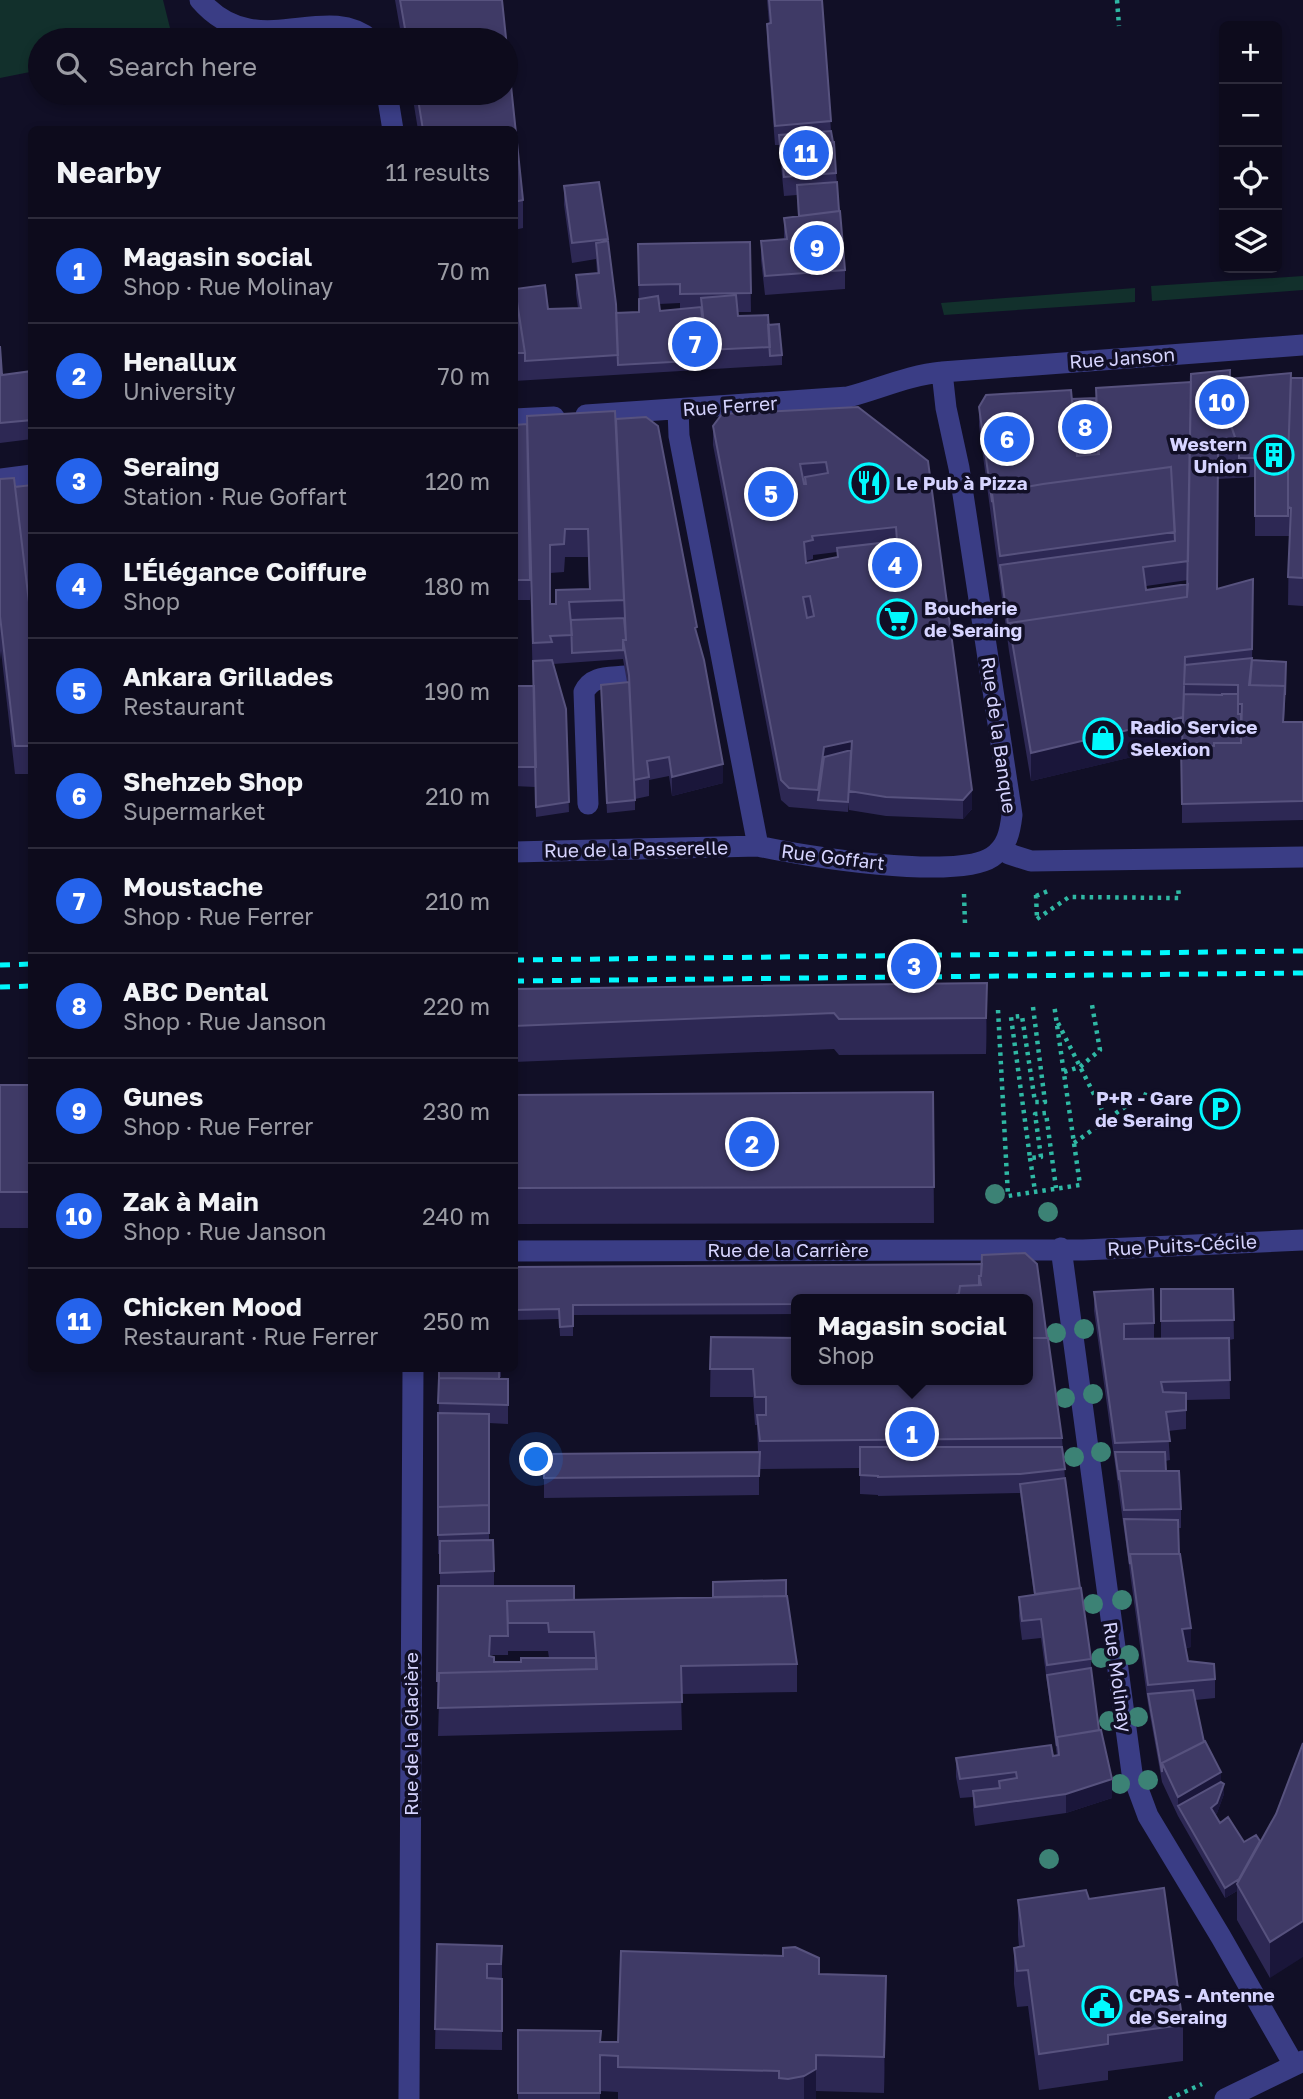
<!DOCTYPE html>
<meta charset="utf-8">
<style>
:root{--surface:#0d0b1c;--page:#161425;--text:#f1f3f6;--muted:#9a9ba3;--line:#2d2b3b;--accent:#2563eb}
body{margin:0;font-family:"Golos Text",sans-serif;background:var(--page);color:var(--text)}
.controls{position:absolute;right:21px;top:21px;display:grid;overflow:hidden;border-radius:10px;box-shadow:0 4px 10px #0003}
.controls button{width:63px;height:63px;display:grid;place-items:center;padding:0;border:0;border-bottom:2px solid var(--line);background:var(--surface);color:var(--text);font:35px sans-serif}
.you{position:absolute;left:537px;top:1460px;width:24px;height:24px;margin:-18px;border:5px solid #fff;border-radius:50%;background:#1a73e8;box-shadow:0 0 0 10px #1a73e833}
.badge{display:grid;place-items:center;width:46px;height:46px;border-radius:50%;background:var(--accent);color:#fff;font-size:23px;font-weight:700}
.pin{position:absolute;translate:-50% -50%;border:4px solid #fff;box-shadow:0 2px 7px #0006}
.popup{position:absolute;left:791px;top:1294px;width:242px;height:91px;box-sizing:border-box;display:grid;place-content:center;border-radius:10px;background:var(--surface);filter:drop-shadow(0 2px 5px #0005);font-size:23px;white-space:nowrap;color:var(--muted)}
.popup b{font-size:26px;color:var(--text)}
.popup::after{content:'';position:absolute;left:50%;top:100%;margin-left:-14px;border:14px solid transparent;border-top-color:var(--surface)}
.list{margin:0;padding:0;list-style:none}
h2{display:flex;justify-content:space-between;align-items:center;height:91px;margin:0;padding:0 28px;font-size:30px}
h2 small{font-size:23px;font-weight:400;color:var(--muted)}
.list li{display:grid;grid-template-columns:46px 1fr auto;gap:21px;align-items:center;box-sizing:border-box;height:105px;padding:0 28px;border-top:2px solid var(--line)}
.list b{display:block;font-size:26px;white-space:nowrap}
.list p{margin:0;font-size:23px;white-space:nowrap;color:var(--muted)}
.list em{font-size:23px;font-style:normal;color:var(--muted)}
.icon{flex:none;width:38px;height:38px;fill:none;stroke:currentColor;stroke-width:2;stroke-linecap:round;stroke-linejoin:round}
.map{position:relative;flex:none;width:1303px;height:2099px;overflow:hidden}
.search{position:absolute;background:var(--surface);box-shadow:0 4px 10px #0003;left:28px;top:28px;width:490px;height:77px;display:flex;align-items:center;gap:18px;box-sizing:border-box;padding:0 24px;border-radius:38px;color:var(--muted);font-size:26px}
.panel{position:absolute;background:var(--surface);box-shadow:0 4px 10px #0003;left:28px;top:126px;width:490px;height:1246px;border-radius:10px}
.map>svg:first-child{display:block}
.green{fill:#12302c}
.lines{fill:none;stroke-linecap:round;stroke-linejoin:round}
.path{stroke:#2fb8a4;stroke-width:4.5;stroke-dasharray:3.5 5;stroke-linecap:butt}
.minor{stroke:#3a3d85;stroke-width:21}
.rail{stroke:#01f9fe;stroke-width:5;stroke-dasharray:10 9;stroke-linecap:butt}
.tree{fill:#3c8275}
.wall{fill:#2d2854;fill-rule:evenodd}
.shaded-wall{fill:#1a163a}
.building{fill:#3f3a66;stroke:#57527e;stroke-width:2;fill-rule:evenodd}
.labels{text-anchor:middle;stroke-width:7;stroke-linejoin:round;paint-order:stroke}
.street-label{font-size:19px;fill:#d6d4ff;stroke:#110f26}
.poi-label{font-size:19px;font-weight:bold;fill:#d6d4ff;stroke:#110f26;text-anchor:start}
</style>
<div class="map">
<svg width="1303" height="2099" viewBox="0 0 1303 2099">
<rect width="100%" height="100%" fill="#110f26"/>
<!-- green -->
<path class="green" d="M0,0H163L173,40H40V70L0,78Z
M1303,276V290L1152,301L1151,286Z
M1135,288V302L944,315L941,303Z"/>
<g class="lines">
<!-- path -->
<path class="path" d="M1117,0L1119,26
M964,894L965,924
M1036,895L1037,918
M1036,896L1048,891
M1037,919L1069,897L1179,898L1178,886
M1033,1007L1045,1102H1035L1022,1016L1011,1017L1030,1158L1041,1157L1035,1114L1046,1113L1056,1188
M998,1010L1008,1196L1080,1185L1054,1004
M1058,1023L1107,1120
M1064,1072L1080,1067L1100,1050L1092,1005
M1074,1143L1143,1094L1158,1099
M1030,1158L1035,1191
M1169,2099L1202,2084"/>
<!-- minor -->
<path class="minor" d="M200,0C256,65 324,0 371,40
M387,93L393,130
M678,409L679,436L758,846C803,856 956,881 992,857C1007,847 1010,832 1012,815L959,468L946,408L942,372
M586,415L848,397C879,389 909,375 942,372L1303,345
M514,419L554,417
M0,479L32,475
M588,804L584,692C592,675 609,678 626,676
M1003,848L1009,854L1031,861L1303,857
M514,852L758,846
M1061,1248L1132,1773L1148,1816L1221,1937L1294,2065
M514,1251L1083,1250L1303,1240
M409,2099L413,1368
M1225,2099L1303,2061"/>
<!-- rail -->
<path class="rail" d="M514,960L1303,951
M0,965L32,964
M514,981L1303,973
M0,987L32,986"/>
</g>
<!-- trees -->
<g class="tree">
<circle cx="995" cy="1194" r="10"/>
<circle cx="1048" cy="1212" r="10"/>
<circle cx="1084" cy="1329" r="10"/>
<circle cx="1056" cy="1333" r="10"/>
<circle cx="1093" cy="1394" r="10"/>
<circle cx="1065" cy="1398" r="10"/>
<circle cx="1101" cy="1452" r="10"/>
<circle cx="1074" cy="1457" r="10"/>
<circle cx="1122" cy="1600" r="10"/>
<circle cx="1093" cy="1604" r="10"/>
<circle cx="1129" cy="1655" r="10"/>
<circle cx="1101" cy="1658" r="10"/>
<circle cx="1138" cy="1717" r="10"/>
<circle cx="1109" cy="1721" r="10"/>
<circle cx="1148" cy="1780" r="10"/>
<circle cx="1120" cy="1784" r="10"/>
<circle cx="1049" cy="1859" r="10"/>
</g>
<!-- wall -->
<path class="wall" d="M395,0H502L523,200V228L514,230V130H418L412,93H506V40H402Z
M767,0H822L831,131L836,173L845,270V289L765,295L761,260V241L784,239V218L798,216L797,195L784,196L779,145H775L767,43V24L769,23Z
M599,182L616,313L639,312L638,263L750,242L751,312H738V316L768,325L782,355V365L514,381V285L515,289L548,309L578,308L576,294V275L597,273L596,259L572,263L564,205V186ZM680,303V309L660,311L659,304Z
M0,346L2,375L32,371V439L0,443Z
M1303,378V606L1288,605L1289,536H1255V477L1218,479L1217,589L1253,607L1252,661L1285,705L1284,722H1303V820L1182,823V745L1031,781L1009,651L979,426V407L1096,398L1230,380L1291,382ZM1188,580V584L1146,590V586Z
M616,419L697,634L723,783L672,796L669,776L649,780V796L635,799V810L607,813L601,694L627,682L623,659L553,664L566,709L569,812L536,817L535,787L514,786V686H533L530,576V600H514V425ZM565,557H588L589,589L556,604H550V573L564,572Z
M713,426L928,461L972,809L963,819L886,816L849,810V803L848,812L789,807L781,800L713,445ZM837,552V557L806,563V561L813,559V555Z
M0,479L15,487L32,485V774H15L1,651L0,660Z
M514,989L987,1018L986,1054L839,1055L834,1049L514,1062Z
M0,1085H32V1228H0Z
M933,1092L934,1223L514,1224V1095Z
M1025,1253L1037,1264L1062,1438L1065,1478L1080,1588H1081L1091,1659V1668L1099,1730H1101L1112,1779V1798L1066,1813L975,1826L973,1810V1797L960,1798L956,1777V1758L1051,1745L1053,1756H1057L1041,1638L1022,1640L1019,1616V1597L1034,1595L1020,1493L878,1496V1495L860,1494V1468L760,1469L759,1466V1495L544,1498V1454L758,1452L757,1425H755L753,1397H710L711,1337L796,1338V1380H1027V1299H796V1314L573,1315V1336H560L559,1319L514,1320V1267L982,1264V1255Z
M1161,1289H1233L1234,1339L1229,1340L1230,1399L1186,1400V1429L1168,1431L1170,1460L1165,1461L1166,1471L1181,1509V1528H1178L1179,1554L1191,1647L1186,1648L1188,1661L1215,1679V1698L1195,1700L1204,1742L1221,1782L1224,1794L1217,1813L1215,1815L1220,1823L1244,1842H1260L1276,1814L1270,1978L1237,1920V1891L1225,1898L1178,1816L1162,1782L1148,1704L1094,1311V1292L1154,1323V1339H1161Z
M439,1368H501V1377H499V1379H508V1424L489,1423V1540L494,1571V1586L574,1600L786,1596L797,1664V1692L681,1694L682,1730L438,1736L439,1700H437V1681L440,1586V1554H438ZM508,1651H548L549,1658L521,1662H494L490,1656V1655H508Z
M1089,1899L1183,2025V2061L1108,2071V2080L1039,2090L1028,2006L1017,2007L1014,1984V1948L1019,1947L1018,1935V1900Z
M437,1944L502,1965V2050L435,2049Z
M819,1974L886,2012L884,2093L816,2091V2099H618V2092L600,2091V2099H518V2030L601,2042H618Z"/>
<!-- shaded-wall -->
<path class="shaded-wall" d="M1184,684L1183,745L1031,781V753Z
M852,741V760L818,800V790L824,747Z
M723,764V783L672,796V777Z
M972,790V809L963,819V800Z
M987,983V1018L986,1054V1018Z
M1191,1628V1647L1182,1649V1629Z
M1221,1772V1792L1178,1806V1816V1797Z
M1112,1779V1798L1066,1813V1794Z
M1224,1784V1794L1217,1813L1211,1818V1808Z
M1251,1872L1237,1884V1891L1225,1898V1888Z
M1303,1921V1957L1270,1978V1942Z
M886,1976V2012L884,2093V2057Z
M816,2055V2099H804V2076Z"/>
<!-- building -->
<path class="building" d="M400,0H502L523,200L514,202V130H423L417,93H506V40H407Z
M769,0H822L831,121L775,126L767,24L771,23Z
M831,131L833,142L781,146V156L779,135Z
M834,142L836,173L784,177L781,146Z
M599,182L608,239L572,243L564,186Z
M837,182L839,211L799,216L797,185Z
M840,211L845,270L765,276L761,241L787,239L784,218Z
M608,241L616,304L618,355L525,361V353L515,289L545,285L548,309L581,308L576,275L599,273L596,243Z
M750,242L751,293L680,294V284L639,285L638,244Z
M514,285L525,353H514Z
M736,295L738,316L768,315L770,347L707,350L701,298Z
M658,296L660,311L701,307L707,360L618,365L616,313L639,312V299Z
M779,324L782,355L770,356L768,325Z
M0,346L2,375L32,371V420L0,423Z
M1230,370L1229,419L1239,449L1218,452L1217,589L1253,579L1252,649L1185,657L1183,717L1031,753L1009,623L1187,597L1191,374Z
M1291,373L1288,458V516H1255V458H1239V449L1229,420L1230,379Z
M1291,378H1303V578L1288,577L1291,508L1288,507V458Z
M1191,382L1188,561L1143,567L1146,590L1188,584L1187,597L1009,623V632L1000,565L1175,541L1171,467L1043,484L992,493V502L979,407L986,395L1071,390L1077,456L1099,454L1096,388Z
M1096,398L1098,454L1077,456L1072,399Z
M858,407L928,461L972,790L963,800L886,797L849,791L852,741L824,747L818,790L789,788L781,780L713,426L722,414ZM826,462L828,473L805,477L806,484H804L800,464ZM896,527L897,541L837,548L838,557L806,563L804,542L813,540L812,536ZM810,596L814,616L807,618L803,597Z
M615,411L624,600L569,602L572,635L550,636L552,642L533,643L527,416ZM565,529H588L590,589L556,590V604H550V545L564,544Z
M646,417L658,426L688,581L697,627L695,628L704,660L723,764L672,777L669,757L647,761L649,777L634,780L629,675L623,640H626L616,419Z
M527,424L530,580H514V425Z
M1171,467L1175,532L1000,556L992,493L1043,484Z
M14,478L32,627V746H15L0,616V479Z
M32,485V627L15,487Z
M624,618L626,640H623V650L572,653L571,620Z
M1252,658L1249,685L1285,686L1283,722H1303V801L1182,804L1181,745L1214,746V743H1241L1242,704H1238V685L1184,684L1185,665Z
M552,660L566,709L569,802L536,807L533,661Z
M1252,660L1286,662L1285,695V686L1250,685Z
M629,682L635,800L607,803L601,685Z
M514,686H534L536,767H514Z
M1184,694L1222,695V694H1238V714H1241V743H1214V746L1182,745Z
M851,750L848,802L818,800L824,757Z
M987,983L986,1018L839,1019L834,1013L514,1026V989Z
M0,1085H32V1192H0Z
M933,1092L934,1187L514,1188V1095Z
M1025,1253L1037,1264L1047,1338H1027V1299H957V1294L959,1293L960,1286L981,1285L979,1276H981L982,1255Z
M982,1264L981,1276H979V1285L960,1286L959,1293L957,1294V1299H796V1304L573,1305V1326L560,1327L559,1309L514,1310V1267Z
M1153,1289L1154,1323L1124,1324V1339L1229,1338L1230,1380L1161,1382L1163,1392L1186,1393V1410L1166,1412L1170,1441L1115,1443L1094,1292Z
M1161,1289H1233L1234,1320L1161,1321Z
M711,1337L796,1338V1380H1027V1338H1048L1062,1438L760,1441L757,1415H766V1397H755L753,1369H710Z
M439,1368H499V1379L439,1378Z
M439,1378L508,1379V1405L438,1403Z
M438,1413L489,1414V1505L438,1507Z
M860,1447H1062L1065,1469L1020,1474L878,1477V1476L860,1475Z
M760,1452L759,1476L544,1478V1454Z
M1115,1452H1165L1166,1471H1119V1480Z
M1119,1471H1179L1181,1509L1124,1510Z
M1065,1478L1080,1588L1035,1594L1020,1484Z
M489,1505V1533L438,1535V1507Z
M1124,1519L1178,1520L1179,1554H1130V1564Z
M493,1540L494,1571L440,1573V1541Z
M1130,1554H1180L1191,1628L1182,1629L1188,1661L1214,1664L1215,1679L1148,1685Z
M786,1580V1596L713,1597V1582Z
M438,1586H574V1600L507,1601L508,1636H490L489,1656L494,1657V1662H521V1658H596V1669L439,1673V1681H437Z
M1081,1588L1091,1659L1047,1665L1041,1619L1022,1621L1019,1597Z
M787,1596L797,1664L681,1666L682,1702L438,1708L439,1673L597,1669L594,1632H549L548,1623H508L507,1601Z
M1091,1668L1099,1730L1057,1737V1746L1047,1675Z
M1193,1690L1204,1742L1162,1763V1772L1148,1694Z
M1101,1730L1112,1779L1066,1794L975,1807L973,1791L1000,1788L999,1781L1017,1778L1016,1772L960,1779L956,1758L1051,1745L1053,1756L1059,1755L1057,1737Z
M1205,1741L1221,1772L1178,1797L1162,1763Z
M1303,1743V1921L1270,1942L1237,1884L1276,1814Z
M1221,1782L1224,1784L1217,1803L1211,1808L1220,1823L1228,1817L1244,1842L1256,1835L1260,1841L1239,1879L1225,1888L1178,1806Z
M1164,1888L1183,2025L1108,2035V2044L1039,2054L1028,1970L1017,1971L1014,1948L1024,1946L1018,1900L1086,1890L1089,1899Z
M437,1944L502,1946L501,1964H487V1978L502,1979V2031L435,2029Z
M795,1947L819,1958V1974L886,1976L884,2057L816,2055V2069L804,2076L788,2079L779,2078V2071L618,2067V2056L600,2055V2093H518V2030L601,2031L600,2042H618L621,1951L783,1956V1948Z"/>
<!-- icons -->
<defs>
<g id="building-ring" transform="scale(2.0125)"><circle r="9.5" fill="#110f26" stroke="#01f9fe" stroke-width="1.5"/><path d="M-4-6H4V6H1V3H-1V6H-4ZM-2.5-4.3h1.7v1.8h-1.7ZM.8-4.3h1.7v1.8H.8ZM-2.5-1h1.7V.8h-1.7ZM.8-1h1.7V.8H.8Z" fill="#01f9fe"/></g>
<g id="restaurant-ring" transform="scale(2.0125)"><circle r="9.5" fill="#110f26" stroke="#01f9fe" stroke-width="1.5"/><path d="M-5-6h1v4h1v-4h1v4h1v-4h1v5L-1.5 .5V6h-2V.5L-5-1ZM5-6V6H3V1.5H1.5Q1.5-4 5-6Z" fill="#01f9fe"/></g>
<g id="supermarket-ring" transform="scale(2.0125)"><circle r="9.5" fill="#110f26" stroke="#01f9fe" stroke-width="1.5"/><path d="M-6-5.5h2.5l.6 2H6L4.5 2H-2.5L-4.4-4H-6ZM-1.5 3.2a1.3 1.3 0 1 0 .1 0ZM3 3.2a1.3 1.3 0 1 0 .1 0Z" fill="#01f9fe"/></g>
<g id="shop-ring" transform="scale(2.0125)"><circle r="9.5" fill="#110f26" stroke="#01f9fe" stroke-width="1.5"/><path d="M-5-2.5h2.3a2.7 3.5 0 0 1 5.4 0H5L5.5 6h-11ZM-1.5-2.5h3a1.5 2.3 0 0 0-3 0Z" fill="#01f9fe"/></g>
<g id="parking-ring" transform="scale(2.0125)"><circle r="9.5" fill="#110f26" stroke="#01f9fe" stroke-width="1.5"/><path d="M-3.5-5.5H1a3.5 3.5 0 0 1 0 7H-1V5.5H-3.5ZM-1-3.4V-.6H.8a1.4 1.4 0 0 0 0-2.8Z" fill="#01f9fe"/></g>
<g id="civic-ring" transform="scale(2.0125)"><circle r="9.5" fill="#110f26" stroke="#01f9fe" stroke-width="1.5"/><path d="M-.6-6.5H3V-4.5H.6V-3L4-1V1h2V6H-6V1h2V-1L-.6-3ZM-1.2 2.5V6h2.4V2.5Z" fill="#01f9fe"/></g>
</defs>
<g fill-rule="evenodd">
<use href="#building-ring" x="1274" y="455"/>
<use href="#restaurant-ring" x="869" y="483"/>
<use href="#supermarket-ring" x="897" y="619"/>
<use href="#shop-ring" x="1103" y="738"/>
<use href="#parking-ring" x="1220" y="1109"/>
<use href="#civic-ring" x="1102" y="2006"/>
</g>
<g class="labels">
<!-- street labels -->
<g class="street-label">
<text transform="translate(1122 358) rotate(-4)" y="7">Rue Janson</text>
<text transform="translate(730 406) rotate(-4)" y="7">Rue Ferrer</text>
<text transform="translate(999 735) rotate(82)" y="7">Rue de la Banque</text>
<text transform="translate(636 849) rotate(-1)" y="7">Rue de la Passerelle</text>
<text transform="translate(833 857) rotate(7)" y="7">Rue Goffart</text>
<text transform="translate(1182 1245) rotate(-3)" y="7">Rue Puits-Cécile</text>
<text x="788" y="1257">Rue de la Carrière</text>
<text transform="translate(1118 1677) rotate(82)" y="7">Rue Molinay</text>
<text transform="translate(411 1734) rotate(-90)" y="7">Rue de la Glacière</text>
</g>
<!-- poi labels -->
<g class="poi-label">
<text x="1247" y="451" text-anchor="end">Western<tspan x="1247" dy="22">Union</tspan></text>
<text x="896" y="490">Le Pub à Pizza</text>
<text x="924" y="615">Boucherie<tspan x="924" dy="22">de Seraing</tspan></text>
<text x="1130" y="734">Radio Service<tspan x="1130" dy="22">Selexion</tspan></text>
<text x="1193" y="1105" text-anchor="end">P+R - Gare<tspan x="1193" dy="22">de Seraing</tspan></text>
<text x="1129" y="2002">CPAS - Antenne<tspan x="1129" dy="22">de Seraing</tspan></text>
</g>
</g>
</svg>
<div class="controls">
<button>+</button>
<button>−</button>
<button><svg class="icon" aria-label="locate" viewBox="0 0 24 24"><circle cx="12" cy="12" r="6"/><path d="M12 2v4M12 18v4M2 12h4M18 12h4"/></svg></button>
<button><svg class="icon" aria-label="layers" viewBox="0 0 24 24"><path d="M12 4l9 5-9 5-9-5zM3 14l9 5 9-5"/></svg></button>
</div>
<div class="you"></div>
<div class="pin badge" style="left:912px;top:1434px">1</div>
<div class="popup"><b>Magasin social</b>Shop</div>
<div class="pin badge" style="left:752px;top:1144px">2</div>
<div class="pin badge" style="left:914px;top:966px">3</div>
<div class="pin badge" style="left:895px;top:565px">4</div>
<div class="pin badge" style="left:771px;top:494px">5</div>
<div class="pin badge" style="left:1007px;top:439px">6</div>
<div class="pin badge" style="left:695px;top:344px">7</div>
<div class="pin badge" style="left:1085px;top:427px">8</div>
<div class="pin badge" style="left:817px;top:248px">9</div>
<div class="pin badge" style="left:1222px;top:402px">10</div>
<div class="pin badge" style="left:806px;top:153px">11</div>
<div class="search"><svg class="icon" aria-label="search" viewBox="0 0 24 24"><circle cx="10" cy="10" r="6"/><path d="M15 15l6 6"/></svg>Search here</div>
<section class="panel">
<h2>Nearby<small>11 results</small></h2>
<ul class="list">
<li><span class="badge">1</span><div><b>Magasin social</b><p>Shop · Rue Molinay</p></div><em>70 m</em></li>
<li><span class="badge">2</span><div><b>Henallux</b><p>University</p></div><em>70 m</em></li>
<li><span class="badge">3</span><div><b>Seraing</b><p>Station · Rue Goffart</p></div><em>120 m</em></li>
<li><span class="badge">4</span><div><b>L'Élégance Coiffure</b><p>Shop</p></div><em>180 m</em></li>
<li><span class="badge">5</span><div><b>Ankara Grillades</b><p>Restaurant</p></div><em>190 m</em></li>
<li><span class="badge">6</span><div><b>Shehzeb Shop</b><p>Supermarket</p></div><em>210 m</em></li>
<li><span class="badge">7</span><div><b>Moustache</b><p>Shop · Rue Ferrer</p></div><em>210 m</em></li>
<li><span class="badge">8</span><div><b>ABC Dental</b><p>Shop · Rue Janson</p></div><em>220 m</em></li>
<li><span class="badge">9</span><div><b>Gunes</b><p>Shop · Rue Ferrer</p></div><em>230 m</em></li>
<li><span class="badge">10</span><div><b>Zak à Main</b><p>Shop · Rue Janson</p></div><em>240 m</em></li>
<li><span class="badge">11</span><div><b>Chicken Mood</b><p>Restaurant · Rue Ferrer</p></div><em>250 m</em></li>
</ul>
</section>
</div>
